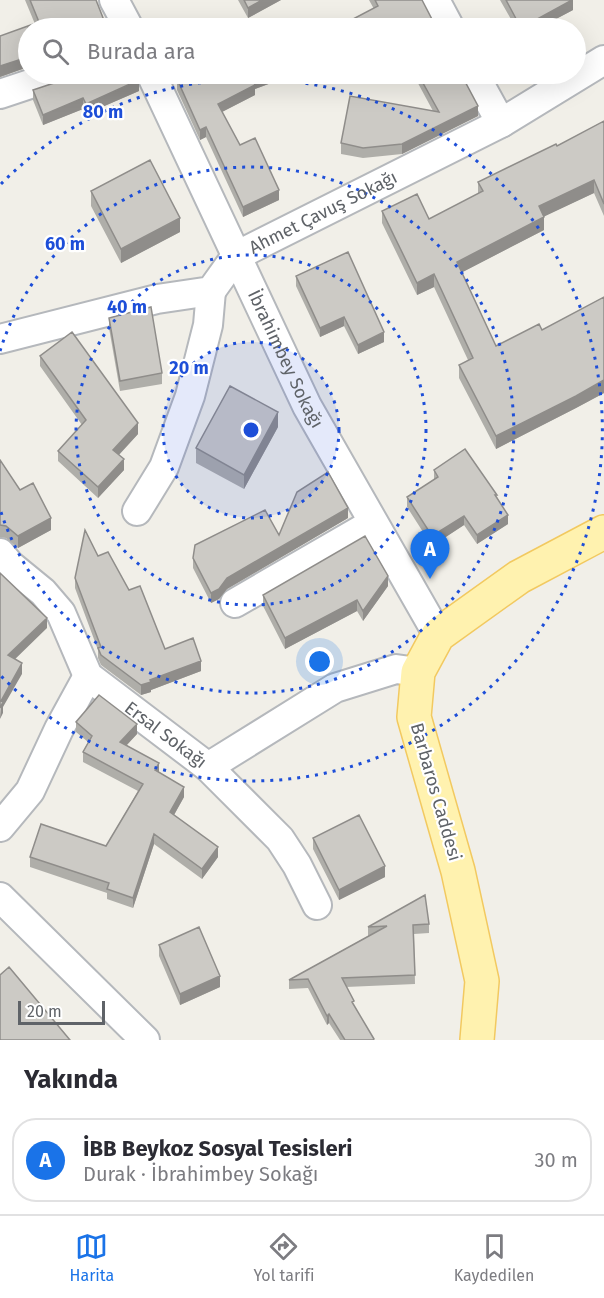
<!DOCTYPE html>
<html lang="tr">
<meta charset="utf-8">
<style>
:root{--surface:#fff;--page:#f7f7f7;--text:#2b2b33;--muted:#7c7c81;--line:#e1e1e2;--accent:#1a73e8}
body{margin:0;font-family:"Fira Sans",sans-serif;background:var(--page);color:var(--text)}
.scale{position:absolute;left:18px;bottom:15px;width:87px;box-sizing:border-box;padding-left:6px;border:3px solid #5f6368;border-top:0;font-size:16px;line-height:21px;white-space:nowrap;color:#5f6368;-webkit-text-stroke:4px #fff;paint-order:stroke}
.you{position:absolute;left:320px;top:662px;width:21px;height:21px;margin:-15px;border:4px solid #fff;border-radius:50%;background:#1a73e8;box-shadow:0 0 0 9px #1a73e833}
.badge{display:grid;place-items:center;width:39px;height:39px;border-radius:50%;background:var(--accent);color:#fff;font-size:20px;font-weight:700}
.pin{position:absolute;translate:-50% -50px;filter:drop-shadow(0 2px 3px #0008)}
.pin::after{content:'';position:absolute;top:32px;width:21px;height:18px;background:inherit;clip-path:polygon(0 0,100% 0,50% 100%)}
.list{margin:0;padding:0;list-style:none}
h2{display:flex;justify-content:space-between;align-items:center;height:78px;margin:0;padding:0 24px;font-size:26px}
h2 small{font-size:20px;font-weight:400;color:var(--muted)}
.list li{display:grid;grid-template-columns:39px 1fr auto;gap:18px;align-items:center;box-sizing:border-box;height:84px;margin:0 12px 12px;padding:0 12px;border:2px solid var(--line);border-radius:24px}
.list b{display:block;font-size:22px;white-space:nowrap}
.list p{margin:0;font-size:20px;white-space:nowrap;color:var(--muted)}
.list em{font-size:20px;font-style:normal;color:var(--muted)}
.icon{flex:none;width:33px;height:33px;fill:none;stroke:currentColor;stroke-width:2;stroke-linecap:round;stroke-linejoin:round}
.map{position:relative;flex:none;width:604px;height:1040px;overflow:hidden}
.search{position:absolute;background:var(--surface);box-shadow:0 6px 24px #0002;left:18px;right:18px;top:18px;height:66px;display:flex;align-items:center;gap:15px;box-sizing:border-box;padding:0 21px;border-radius:33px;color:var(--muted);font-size:22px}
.sheet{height:174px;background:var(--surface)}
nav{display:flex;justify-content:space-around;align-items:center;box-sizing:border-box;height:84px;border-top:2px solid var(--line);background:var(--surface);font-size:16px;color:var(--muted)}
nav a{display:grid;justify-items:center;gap:3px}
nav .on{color:var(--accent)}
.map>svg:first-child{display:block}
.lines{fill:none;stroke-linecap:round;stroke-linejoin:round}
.minor-casing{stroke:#b5b8bc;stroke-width:32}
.major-casing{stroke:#f2c960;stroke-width:36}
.minor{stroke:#fff;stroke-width:28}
.major{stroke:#fff2af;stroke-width:33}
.wall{fill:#afaea9}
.shaded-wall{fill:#8f8d8a}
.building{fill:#cccac5;stroke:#8f8d8a;stroke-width:1.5}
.ring{fill:none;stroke:#1d4ed8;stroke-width:3;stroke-dasharray:3 6}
.labels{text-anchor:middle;stroke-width:4.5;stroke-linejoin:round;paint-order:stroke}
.street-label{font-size:18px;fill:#5f6368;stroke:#fff}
.centre{fill:#1d4ed8;stroke:#fff;stroke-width:3}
.ring-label{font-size:18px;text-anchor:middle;font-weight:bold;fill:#1d4ed8;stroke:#fff;stroke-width:4.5;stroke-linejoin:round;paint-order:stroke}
</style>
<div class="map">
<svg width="604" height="1040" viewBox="0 0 604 1040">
<rect width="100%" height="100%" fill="#f1efe8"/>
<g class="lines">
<!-- minor casing -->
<g class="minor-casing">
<g id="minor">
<path d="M114,0L129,28"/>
<path d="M435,0L450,28"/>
<path id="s1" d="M151,74L307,406L438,635"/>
<path d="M474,74L501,123"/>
<path d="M0,94L60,74"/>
<path id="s2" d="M0,339L157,299L211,291L236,256L501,123L604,60"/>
<path d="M137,511L164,467L190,396L208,325L211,291"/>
<path id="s3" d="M0,553L10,565L43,592L61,613L88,676L208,767L335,688L396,669L418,672"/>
<path d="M235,603L373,523"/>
<path d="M208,767L280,839L297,865L317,905"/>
<path d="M0,827L30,791L59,729L88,676"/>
<path d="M0,897L145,1040"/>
</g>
</g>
<!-- major casing -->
<g class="major-casing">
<path id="major" d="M477,1040L482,981L458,871L414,717L418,672L438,635L519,577L604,532"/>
</g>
<!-- minor -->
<use href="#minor" class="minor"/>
<!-- major -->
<use href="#major" class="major"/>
</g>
<!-- wall -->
<path class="wall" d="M25,0H96L107,28H28V67L0,77V36L35,24Z
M238,0H281L248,18Z
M369,0H422L374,9Z
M500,0H573V10L539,28H516Z
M290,74V76L255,89V95L222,112L240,145L279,200L243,217L206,137L200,140L177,90V79Z
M352,74H377L357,84Z
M413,74H461L478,116L402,154L363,158L341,154V143L433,111Z
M33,90L139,91L86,114L83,109L43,125L33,100Z
M604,121V216L594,193L544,216V230L462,272L496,346L542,330L604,297V393L576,408L496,449L459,378V365L468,360L434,287L417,295L382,223V211L429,219L478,194V182L557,146Z
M91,191L180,232L121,263L91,206Z
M296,276L384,342L358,354L344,326L320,337L296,286Z
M109,318L162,373V384L120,391L109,328Z
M40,356L138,434L119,455L124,470L98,498L58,461V451L82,425L40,366Z
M278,427L244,489L196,463V448Z
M0,460L20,490L51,530L18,548L6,538L0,537Z
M434,470L497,497L508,524L477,544L464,525L432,546L407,507V497L434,480Z
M348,518L227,589L219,599L211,603L193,568V558Z
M98,556L129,590L165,649L201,671L151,690V692L141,695L101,665L98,658V650L75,588V578Z
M388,586L363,621L357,611L285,649L263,606V595Z
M76,722L137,734L127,745L159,772L184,797L174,815L218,857L202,879L154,844L133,908L107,899V893L30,867V857L106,846L138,791L83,762V752L88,742L76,732Z
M313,838L385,877L339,900L313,849Z
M429,924V933L414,934L415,984L346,987L354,1006L374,1040H340L329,1023L327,1025L308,988L289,989V980L368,936V927Z
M159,945L220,987L180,1005L159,956Z"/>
<!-- shaded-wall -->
<path class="shaded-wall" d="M262,0H281L248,18V8Z
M572,0H573V10L539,28H521Z
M28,57V67L0,77V66Z
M269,74H290V76L255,89V95L218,114V104L252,80Z
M357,74H377L357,84Z
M139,80V91L86,114V104Z
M83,98V109L43,125V115Z
M478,106V116L402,154V144Z
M206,127V137L200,140V130Z
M594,180V193L539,219V206Z
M279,190V200L243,217V207Z
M544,217V230L457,275V262Z
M180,218V232L121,263V249Z
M434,274V287L417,295V283Z
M344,317V326L320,337V328Z
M384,332V342L358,354V345Z
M604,380V393L576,408L496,449V436Z
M278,412V427L244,489V475Z
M138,423V434L113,461V450Z
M124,459V470L98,498V487Z
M348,508V518L227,589L219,599L211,603V593L227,578Z
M508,515V524L477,544V535Z
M464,516V525L432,546V536Z
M51,518V530L18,548V536Z
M388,576V586L363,621V611Z
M357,600V611L285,649V638Z
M47,618V628L8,666V655Z
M201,661V671L151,690V692L141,695V685L150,680Z
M22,663V674L3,707V713L0,719L1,701Z
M137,724V734L120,752V742Z
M159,763V773L155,770Z
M184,787V797L170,822V812Z
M154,834V844L133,908V898Z
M218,847V857L202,879V869Z
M385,866V877L339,900V890Z
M220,976V987L180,1005V994Z
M329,1014V1023L327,1025V1016Z"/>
<!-- building -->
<path class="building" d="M30,0H96L107,28H28V57L0,66V36L39,22Z
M244,0H262L248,8Z
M375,0H422L435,25L439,28H336L378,6Z
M506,0H572L521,28Z
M73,74H136L139,80L86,104L83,98L43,115L33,90L66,79Z
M188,74H269L252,80L255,85L218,104L240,145L255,138L279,190L243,207L206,127L200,130L177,79Z
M418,74H461L478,106L402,144L363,148L341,143L350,96L439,112Z
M604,121V204L594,180L539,206L544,217L457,262L496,346L539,324L542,330L604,297V380L576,396L496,436L459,365L473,358L434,274L417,283L382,211L417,194L429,219L483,191L478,182L556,144L557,146Z
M150,160L180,218L121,249L91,191Z
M348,252L384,332L358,345L344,317L320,328L296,276Z
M151,307L162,373L120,381L109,318Z
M72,332L138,423L113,450L124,459L98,487L58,451L86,420L40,356Z
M230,386L278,412L244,475L196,448Z
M465,449L497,495H495L508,515L477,535L464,516L432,536L407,497L438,477L434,470Z
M0,460L20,490L33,483L51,518L18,536L6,526L0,525Z
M328,472L348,508L227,578L219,589L211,593L193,558L195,545L265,510L279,535L297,492Z
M85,530L98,556L108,552L129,590L140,586L165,649L193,638L201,661L150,680L151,682L141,685L101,655L98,648L101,647L75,578Z
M365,536L388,576L363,611L357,600L285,638L263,595Z
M0,573L47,618L8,655L22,663L1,701L3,702L0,708Z
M99,695L137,724L120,742L159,763L155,770L184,787L170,812L218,847L202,869L154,834L133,898L107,889L109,883L30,857L41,824L106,846L143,784L83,752L92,736L76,722Z
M359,815L385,866L339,890L313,838Z
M425,895L429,924L413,925L415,975L342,978L354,1001L352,1002L374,1039L373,1040H345L329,1014L327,1016L308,979L289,980L387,926L368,927Z
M199,927L220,976L180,994L159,945Z
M9,967L70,1040H0V975Z"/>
<!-- distance rings -->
<circle cx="251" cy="430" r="88" fill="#1d4ed8" fill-opacity=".12"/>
<g class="ring">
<circle cx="251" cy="430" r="88"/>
<circle cx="251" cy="430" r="175"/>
<path d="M0 351A263 263 0 1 1 0 509"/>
<path d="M1 184A351 351 0 1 1 1 676"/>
</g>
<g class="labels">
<!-- street labels -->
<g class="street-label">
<text dy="6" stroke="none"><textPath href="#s2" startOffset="357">Ahmet Çavuş Sokağı</textPath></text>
<text dy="6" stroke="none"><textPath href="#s1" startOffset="315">İbrahimbey Sokağı</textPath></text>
<text dy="6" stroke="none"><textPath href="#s3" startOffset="252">Ersal Sokağı</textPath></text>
<text transform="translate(436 792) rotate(74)" y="6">Barbaros Caddesi</text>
</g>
</g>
<circle cx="251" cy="430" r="9" class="centre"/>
<g class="ring-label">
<text x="103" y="118">80 m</text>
<text x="65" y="250">60 m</text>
<text x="127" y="313">40 m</text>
<text x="189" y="374">20 m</text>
</g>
</svg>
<div class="scale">20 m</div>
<div class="you"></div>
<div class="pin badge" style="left:430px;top:579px">A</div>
<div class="search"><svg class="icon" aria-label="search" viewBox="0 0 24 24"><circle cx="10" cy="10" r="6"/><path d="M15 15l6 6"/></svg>Burada ara</div>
</div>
<section class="sheet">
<h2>Yakında<small></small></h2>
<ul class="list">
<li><span class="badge">A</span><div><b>İBB Beykoz Sosyal Tesisleri</b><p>Durak · İbrahimbey Sokağı</p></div><em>30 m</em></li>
</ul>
</section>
<nav>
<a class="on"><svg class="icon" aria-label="map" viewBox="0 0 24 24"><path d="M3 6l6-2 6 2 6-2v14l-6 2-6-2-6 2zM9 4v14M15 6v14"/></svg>Harita</a>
<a><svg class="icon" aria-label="directions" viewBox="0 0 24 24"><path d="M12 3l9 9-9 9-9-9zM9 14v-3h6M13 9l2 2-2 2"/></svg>Yol tarifi</a>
<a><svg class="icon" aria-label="saved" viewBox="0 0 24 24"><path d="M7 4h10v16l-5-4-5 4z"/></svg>Kaydedilen</a>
</nav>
